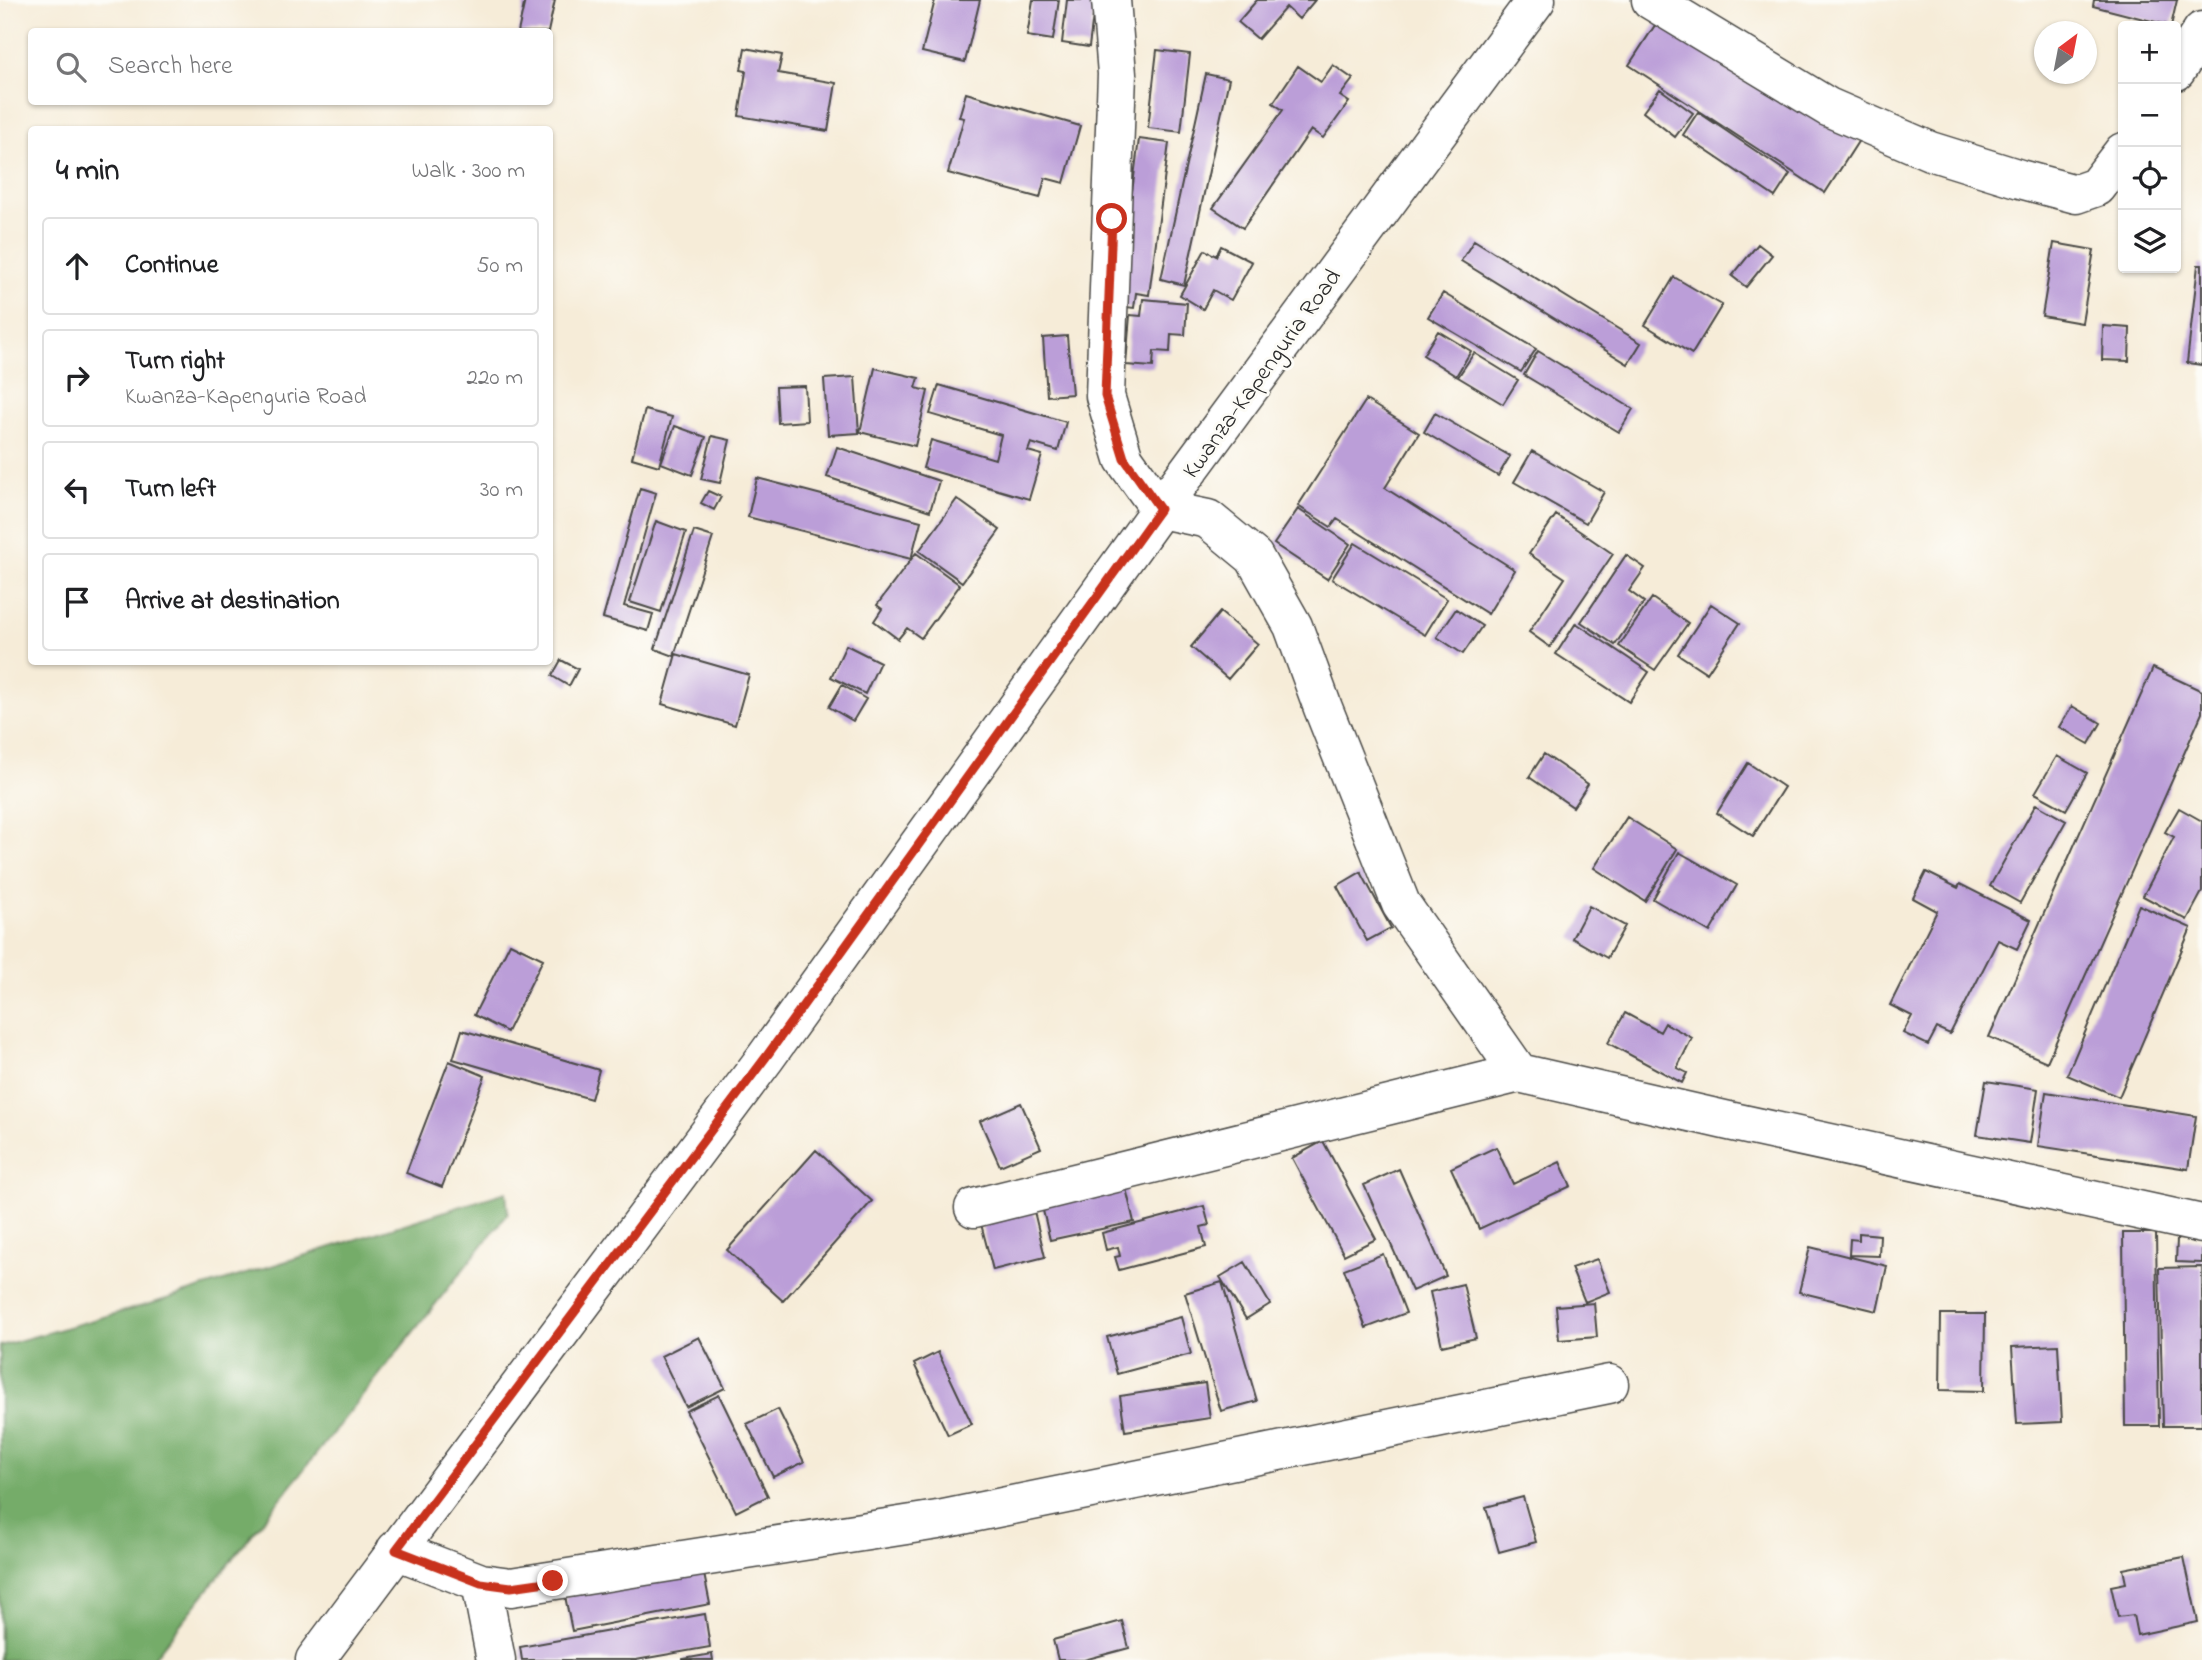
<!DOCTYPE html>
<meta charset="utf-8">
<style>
:root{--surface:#fff;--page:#f2f2f2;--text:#202124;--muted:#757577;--line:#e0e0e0}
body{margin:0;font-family:"Indie Flower",sans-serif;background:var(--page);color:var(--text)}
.controls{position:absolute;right:21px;top:21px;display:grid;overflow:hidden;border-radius:7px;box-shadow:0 2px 5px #0004}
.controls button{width:63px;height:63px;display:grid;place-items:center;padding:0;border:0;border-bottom:2px solid var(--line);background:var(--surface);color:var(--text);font:35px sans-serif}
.compass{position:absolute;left:2034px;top:21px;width:63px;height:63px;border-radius:50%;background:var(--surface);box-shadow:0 2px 5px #0004;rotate:32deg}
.stop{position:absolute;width:21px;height:21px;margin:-16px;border:5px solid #c8321e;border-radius:50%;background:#fff}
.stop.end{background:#c8321e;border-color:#fff;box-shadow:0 2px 7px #0008}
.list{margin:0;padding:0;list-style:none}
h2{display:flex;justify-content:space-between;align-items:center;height:91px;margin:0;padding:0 28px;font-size:30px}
h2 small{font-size:23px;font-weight:400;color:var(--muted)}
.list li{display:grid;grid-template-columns:46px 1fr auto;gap:21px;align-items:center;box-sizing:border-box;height:98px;margin:0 14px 14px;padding:0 14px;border:2px solid var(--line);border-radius:7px}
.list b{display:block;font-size:26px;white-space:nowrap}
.list p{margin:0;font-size:23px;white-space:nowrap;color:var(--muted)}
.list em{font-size:23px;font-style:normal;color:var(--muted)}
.icon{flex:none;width:38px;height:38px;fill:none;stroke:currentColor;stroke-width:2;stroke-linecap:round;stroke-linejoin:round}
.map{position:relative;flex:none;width:2202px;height:1660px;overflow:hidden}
.search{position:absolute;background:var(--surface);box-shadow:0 2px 5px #0004;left:28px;top:28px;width:525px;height:77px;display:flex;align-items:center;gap:18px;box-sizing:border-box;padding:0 24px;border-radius:7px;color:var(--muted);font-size:26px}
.panel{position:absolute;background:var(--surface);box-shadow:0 2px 5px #0004;left:28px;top:126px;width:525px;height:539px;border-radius:7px}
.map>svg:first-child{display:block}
.forest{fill:#74ac69;stroke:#506c4a;stroke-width:2}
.building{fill:#bb9ed8}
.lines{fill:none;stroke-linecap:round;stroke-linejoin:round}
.street-casing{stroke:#494845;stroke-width:41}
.secondary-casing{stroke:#494845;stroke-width:41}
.street{stroke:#fff;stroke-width:38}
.secondary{stroke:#fff;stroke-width:38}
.route{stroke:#c8321e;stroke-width:9}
.labels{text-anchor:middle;stroke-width:6;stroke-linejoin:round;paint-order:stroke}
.street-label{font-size:24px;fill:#2b2b2b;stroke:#fdfcf7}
</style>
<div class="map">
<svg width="2202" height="1660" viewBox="0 0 2202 1660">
<rect width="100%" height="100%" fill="#fdfcf7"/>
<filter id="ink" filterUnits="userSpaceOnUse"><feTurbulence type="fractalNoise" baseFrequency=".0143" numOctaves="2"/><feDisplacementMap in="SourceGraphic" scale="14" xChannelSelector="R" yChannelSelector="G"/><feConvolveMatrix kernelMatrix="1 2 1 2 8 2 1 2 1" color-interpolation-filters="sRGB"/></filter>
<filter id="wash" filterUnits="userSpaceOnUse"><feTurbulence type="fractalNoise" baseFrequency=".00686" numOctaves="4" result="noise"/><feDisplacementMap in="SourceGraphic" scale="28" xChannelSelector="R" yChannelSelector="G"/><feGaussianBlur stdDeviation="1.57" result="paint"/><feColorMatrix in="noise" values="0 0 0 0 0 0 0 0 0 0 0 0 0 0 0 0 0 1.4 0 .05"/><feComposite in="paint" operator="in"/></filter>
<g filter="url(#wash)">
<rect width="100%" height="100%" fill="#f6ecd8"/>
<!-- forest -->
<path class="forest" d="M506,1192L508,1213L152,1660H0V1346L157,1302Z"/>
<g id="blocks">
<!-- building -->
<path class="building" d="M525,0H555L548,32H518Z
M935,0H980L965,62L922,52Z
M1033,0H1059L1053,40L1027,36Z
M1067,0H1095L1089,47L1062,43Z
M1257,0H1315L1299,19L1286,7L1258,39L1238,22Z
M2094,0H2177L2171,26L2093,6Z
M1663,13L1859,140L1825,193L1629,65Z
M745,48L782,55L778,73L836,83L828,131L739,116L746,71L741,70Z
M1157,50L1190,54L1181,132L1148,128Z
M1333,65L1353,79L1340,96L1349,102L1323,138L1311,130L1243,228L1213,208L1283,110L1273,103L1298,66L1321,82Z
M1206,74L1229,79L1184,285L1161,279Z
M1660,89L1693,113L1675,137L1643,112Z
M966,93L1080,126L1064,183L1045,178L1040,198L948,173L964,118L959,117Z
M1698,112L1790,174L1775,197L1683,135Z
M1139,139L1169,143L1149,295L1136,293L1134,308L1117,306Z
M1474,240L1641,343L1628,364L1461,261Z
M2054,243L2094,250L2082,323L2042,316Z
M1758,244L1772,255L1746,287L1732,276Z
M1221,246L1252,262L1231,300L1213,290L1203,309L1180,295L1205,250L1216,256Z
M2198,265H2202V365L2187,363Z
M1674,277L1722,305L1692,354L1645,325Z
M1443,293L1536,349L1521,372L1428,317Z
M1143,299L1187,303L1185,335L1171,334L1170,352L1154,351L1153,367L1126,365L1130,315L1141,316Z
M2103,326L2130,328L2129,361L2102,360Z
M1438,331L1471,351L1456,376L1423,355Z
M1067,336L1072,394L1047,396L1043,338Z
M1538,351L1633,409L1619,432L1524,375Z
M1474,353L1518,380L1503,404L1458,377Z
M875,368L919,378L916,388L928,391L915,446L860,432Z
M855,377L859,433L828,435L824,379Z
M939,385L1066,422L1058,451L1031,443L1028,451L1042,455L1029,499L923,468L931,440L995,459L1001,435L930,414Z
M805,386L807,421L778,423L776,387Z
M1366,400L1419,433L1385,488L1515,570L1488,614L1337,519L1331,527L1298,506Z
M645,410L672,417L659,466L632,458Z
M1435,413L1510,456L1498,476L1424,432Z
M675,426L706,437L692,475L661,463Z
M712,436L730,440L720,483L701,479Z
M837,447L939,481L930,511L827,477Z
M1532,451L1604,492L1586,523L1514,482Z
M757,478L921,521L911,559L748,517Z
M640,488L656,493L624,606L653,614L648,631L603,618Z
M708,491L721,497L714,510L701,503Z
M957,499L1000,530L962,582L919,551Z
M1298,509L1350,544L1327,579L1274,544Z
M1556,515L1613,554L1550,647L1529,632L1565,578L1529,554Z
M656,521L686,532L661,612L630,602Z
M694,531L713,537L674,656L655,649Z
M1355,543L1447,599L1425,635L1332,579Z
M916,553L960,585L921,638L907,628L898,639L874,621L882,609L877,605Z
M1626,555L1645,568L1629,591L1644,602L1615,645L1581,622Z
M1652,598L1688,623L1655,670L1619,646Z
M1711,604L1740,623L1707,673L1678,654Z
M1456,609L1482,626L1463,654L1437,637Z
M1220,612L1258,644L1228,679L1191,647Z
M1576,623L1649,672L1629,702L1556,654Z
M846,645L880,662L865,694L831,677Z
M676,654L749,675L735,725L662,704Z
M561,660L578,669L569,686L552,676Z
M2153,668L2202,691V713L2047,1062L1989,1037Z
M842,685L866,699L853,721L829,707Z
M2072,706L2101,723L2089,744L2059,727Z
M1544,754L1588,784L1573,807L1529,777Z
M2057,756L2087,773L2066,810L2035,793Z
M1748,763L1784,787L1753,836L1717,813Z
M2036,804L2066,821L2020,903L1990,886Z
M2179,808L2202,821V892L2187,920L2143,896L2174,837L2165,832Z
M1627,817L1677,849L1645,901L1594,868Z
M1679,852L1737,885L1710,932L1653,899Z
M1361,872L1391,928L1367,941L1337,886Z
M1926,872L1958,888L1960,884L2031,920L2017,949L1998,940L1950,1034L1937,1028L1928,1045L1903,1033L1912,1016L1890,1005L1937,911L1913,898Z
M2139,905L2191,928L2119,1097L2067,1075Z
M1589,906L1625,926L1607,958L1572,938Z
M510,943L543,959L507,1032L474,1015Z
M1625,1013L1660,1032L1665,1023L1692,1038L1677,1068L1687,1073L1682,1083L1608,1043Z
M462,1030L599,1070L591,1099L453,1059Z
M449,1061L485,1076L442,1187L406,1173Z
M1986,1081L2038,1089L2030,1143L1977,1135Z
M2046,1092L2196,1116L2188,1169L2038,1146Z
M1021,1103L1041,1148L1000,1166L980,1121Z
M1323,1141L1376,1239L1344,1255L1292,1158Z
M1496,1147L1513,1184L1560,1162L1571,1186L1479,1229L1451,1168Z
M816,1150L872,1201L783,1301L727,1250Z
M1399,1169L1446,1276L1412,1291L1364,1185Z
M1125,1184L1134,1222L1050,1240L1041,1202Z
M1204,1206L1209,1225L1201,1227L1206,1247L1119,1270L1115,1257L1120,1256L1118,1247L1106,1250L1102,1233Z
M1033,1207L1045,1257L993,1270L980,1220Z
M1859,1233L1880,1235L1879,1256L1849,1255L1850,1239L1859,1240Z
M2123,1233H2156L2159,1426H2125Z
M2177,1239L2202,1240V1263L2176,1262Z
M1810,1247L1887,1266L1877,1311L1799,1292Z
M1383,1254L1406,1313L1366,1328L1344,1269Z
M1597,1259L1610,1292L1585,1302L1571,1268Z
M1245,1262L1270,1304L1246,1319L1220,1277Z
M2202,1267V1426H2163L2159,1268Z
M1222,1282L1257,1401L1221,1411L1185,1293Z
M1463,1284L1476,1338L1442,1346L1430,1292Z
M1594,1303L1597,1337L1559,1340L1556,1306Z
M1941,1314H1985L1984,1391L1940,1390Z
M1181,1317L1191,1354L1117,1374L1107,1337Z
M699,1337L725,1388L686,1407L661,1356Z
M2058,1345L2062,1422L2017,1424L2012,1347Z
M938,1352L972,1424L948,1435L914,1364Z
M1205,1383L1210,1418L1125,1431L1120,1396Z
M719,1395L768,1496L736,1512L686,1411Z
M778,1409L804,1462L773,1477L747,1424Z
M1523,1497L1536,1542L1499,1552L1486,1507Z
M2184,1557L2198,1622L2137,1635L2133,1615L2118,1617L2111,1586L2126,1583L2123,1569Z
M703,1569L710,1604L572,1631L565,1596Z
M705,1614L710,1647L636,1660H522L520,1647Z
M1122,1621L1129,1648L1084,1660H1058L1053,1640Z
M712,1654L713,1660H683V1659Z"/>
</g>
</g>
<g filter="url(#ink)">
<use href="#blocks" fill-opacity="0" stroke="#494845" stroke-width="2"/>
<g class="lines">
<!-- street casing -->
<g class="street-casing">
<path id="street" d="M1111,0L1117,74L1105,396L1124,459L1160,509L1208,519L1254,557L1293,626L1323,708L1401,904L1519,1073L1729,1121L2202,1224
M1651,0L1828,107L1930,151L2020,179L2076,194L2096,187L2123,152
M2176,71L2202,31
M974,1208L1519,1073
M396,1550L481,1583L511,1587L938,1520L1609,1384
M481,1583L496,1660"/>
</g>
<!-- secondary casing -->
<g class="secondary-casing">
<path id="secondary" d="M315,1660L766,1057L1160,509L1536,0"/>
</g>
<!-- street -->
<use href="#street" class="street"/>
<!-- secondary -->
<use href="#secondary" class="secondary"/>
</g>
</g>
<g class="lines" filter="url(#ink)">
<!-- route -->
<path class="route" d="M553,1581L511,1587L481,1583L396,1550L766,1057L1160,509L1124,458L1105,396L1112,219"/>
</g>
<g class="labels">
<!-- street labels -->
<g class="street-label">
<text transform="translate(1261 373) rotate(-54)" y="8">Kwanza-Kapenguria Road</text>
</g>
</g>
</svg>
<div class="controls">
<button>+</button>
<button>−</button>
<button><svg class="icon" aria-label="locate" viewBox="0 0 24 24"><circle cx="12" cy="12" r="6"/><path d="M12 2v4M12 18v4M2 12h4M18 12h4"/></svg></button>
<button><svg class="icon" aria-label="layers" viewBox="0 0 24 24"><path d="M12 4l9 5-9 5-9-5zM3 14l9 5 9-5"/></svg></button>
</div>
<svg class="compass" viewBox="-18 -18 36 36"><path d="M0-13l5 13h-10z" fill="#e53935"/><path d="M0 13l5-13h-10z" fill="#757577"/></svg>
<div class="stop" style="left:1112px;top:219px"></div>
<div class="stop end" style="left:553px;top:1581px"></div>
<div class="search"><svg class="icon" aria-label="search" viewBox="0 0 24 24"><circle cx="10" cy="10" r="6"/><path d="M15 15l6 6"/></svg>Search here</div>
<section class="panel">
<h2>4 min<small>Walk · 300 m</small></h2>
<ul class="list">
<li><svg class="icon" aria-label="ahead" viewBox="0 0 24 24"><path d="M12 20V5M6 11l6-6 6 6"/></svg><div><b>Continue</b></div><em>50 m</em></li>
<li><svg class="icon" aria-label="right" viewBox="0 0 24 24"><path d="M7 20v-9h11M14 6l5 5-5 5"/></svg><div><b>Turn right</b><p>Kwanza-Kapenguria Road</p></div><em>220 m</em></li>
<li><svg class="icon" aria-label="left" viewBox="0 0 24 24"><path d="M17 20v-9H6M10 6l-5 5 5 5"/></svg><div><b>Turn left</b></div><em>30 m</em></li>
<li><svg class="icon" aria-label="arrive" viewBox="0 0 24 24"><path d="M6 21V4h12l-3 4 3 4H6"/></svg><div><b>Arrive at destination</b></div></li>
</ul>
</section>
</div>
